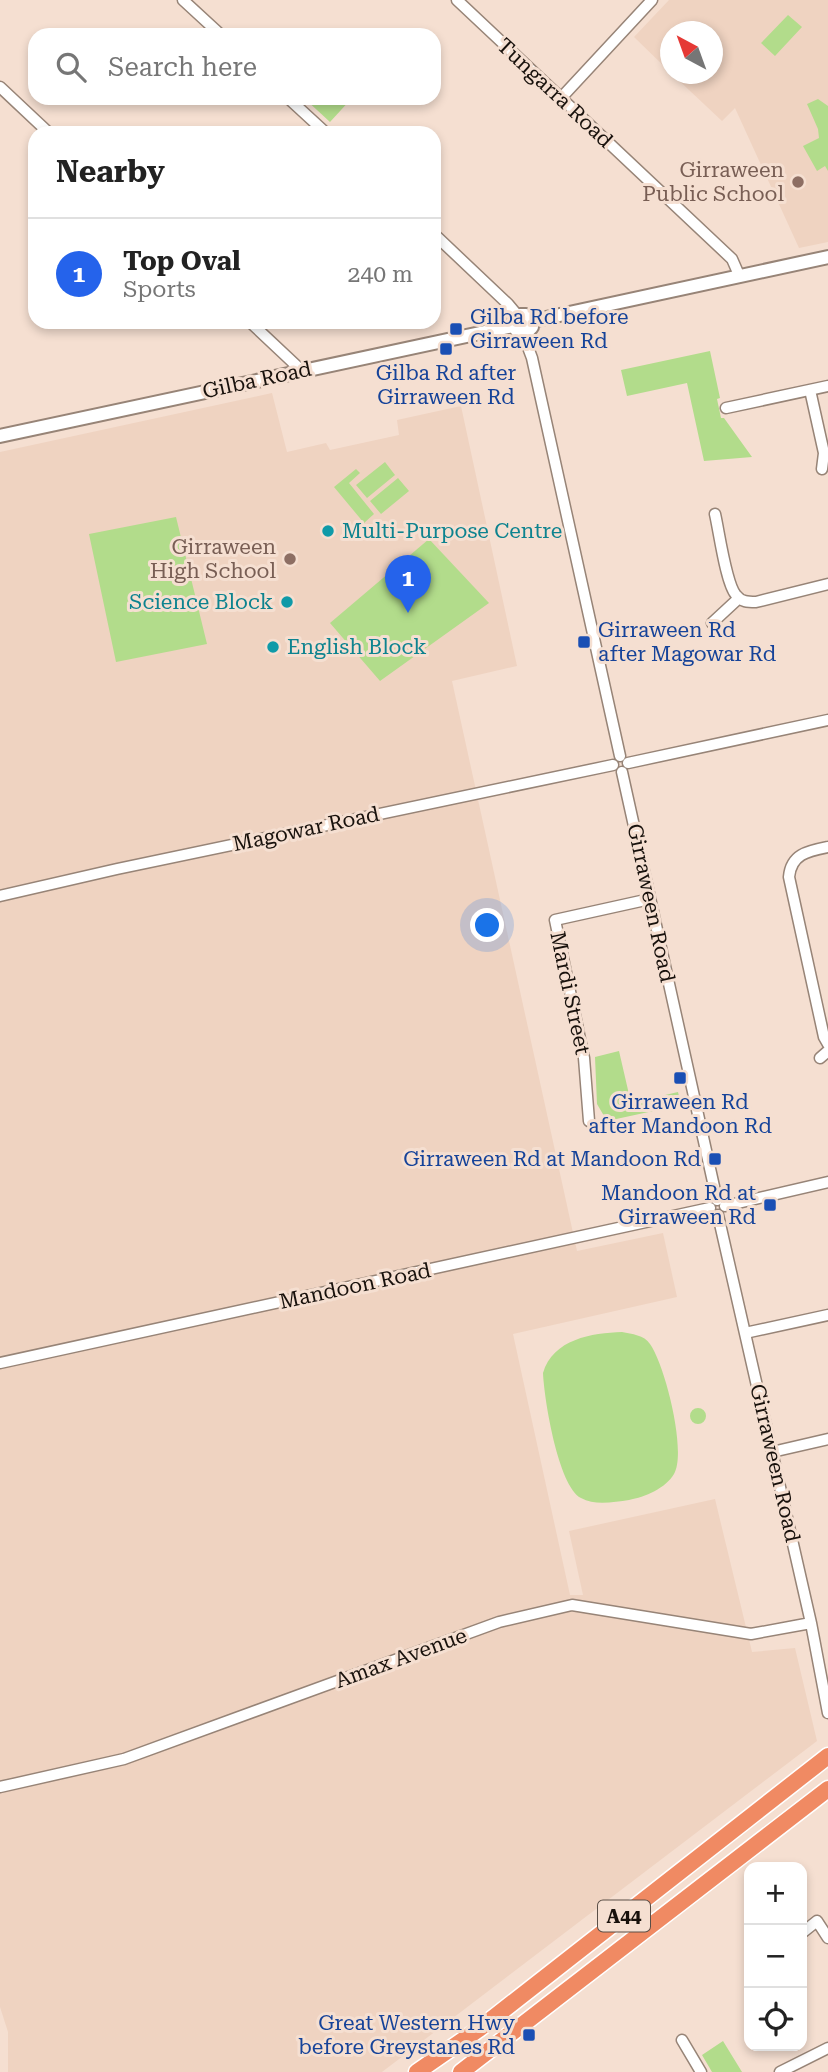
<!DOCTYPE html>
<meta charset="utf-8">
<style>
:root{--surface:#fff;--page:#f6f6f6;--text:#222;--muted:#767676;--line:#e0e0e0;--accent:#2563eb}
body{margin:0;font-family:"Roboto Serif",serif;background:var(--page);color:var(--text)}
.controls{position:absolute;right:21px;bottom:21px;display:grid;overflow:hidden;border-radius:14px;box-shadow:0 4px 10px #0003}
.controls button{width:63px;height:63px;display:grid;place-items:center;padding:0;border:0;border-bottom:2px solid var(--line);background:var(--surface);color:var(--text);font:35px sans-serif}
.compass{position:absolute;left:660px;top:21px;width:63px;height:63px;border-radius:50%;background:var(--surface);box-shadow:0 4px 10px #0003;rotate:319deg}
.you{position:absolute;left:488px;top:926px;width:24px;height:24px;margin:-18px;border:5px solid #fff;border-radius:50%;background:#1a73e8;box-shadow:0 0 0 10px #1a73e833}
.badge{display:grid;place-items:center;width:46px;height:46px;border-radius:50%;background:var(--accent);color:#fff;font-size:23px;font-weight:700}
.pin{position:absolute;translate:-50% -58px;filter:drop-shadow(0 2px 4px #0008)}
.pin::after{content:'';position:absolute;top:37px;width:24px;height:21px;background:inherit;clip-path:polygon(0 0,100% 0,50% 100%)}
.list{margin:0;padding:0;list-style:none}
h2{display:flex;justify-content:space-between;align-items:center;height:91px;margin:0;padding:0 28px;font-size:30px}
h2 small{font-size:23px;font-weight:400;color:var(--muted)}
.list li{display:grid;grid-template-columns:46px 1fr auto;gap:21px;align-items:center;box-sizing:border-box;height:112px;padding:0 28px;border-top:2px solid var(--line)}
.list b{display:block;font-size:26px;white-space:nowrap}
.list p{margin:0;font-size:23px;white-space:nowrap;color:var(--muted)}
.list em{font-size:23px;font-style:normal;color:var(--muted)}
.icon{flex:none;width:38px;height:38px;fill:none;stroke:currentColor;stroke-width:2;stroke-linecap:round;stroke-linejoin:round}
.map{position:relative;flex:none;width:828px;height:2072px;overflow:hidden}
.search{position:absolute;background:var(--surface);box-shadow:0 4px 10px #0003;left:28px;top:28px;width:413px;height:77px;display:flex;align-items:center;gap:18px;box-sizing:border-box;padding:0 24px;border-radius:21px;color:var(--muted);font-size:26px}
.panel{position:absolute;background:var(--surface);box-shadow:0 4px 10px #0003;left:28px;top:126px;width:413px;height:203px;border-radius:21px}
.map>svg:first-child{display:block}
.built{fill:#efd3c1}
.green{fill:#b2dc8b}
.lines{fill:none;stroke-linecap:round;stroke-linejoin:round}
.minor-casing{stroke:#978477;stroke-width:13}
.tertiary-casing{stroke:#978477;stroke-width:16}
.trunk-casing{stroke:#fff;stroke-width:19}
.minor{stroke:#fff;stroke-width:10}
.tertiary{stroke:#fff;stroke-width:12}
.trunk{stroke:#f08a63;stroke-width:16}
.education-dot{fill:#8d6e63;stroke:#f5dfd1;stroke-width:2.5}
.transit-dot{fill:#1a4fb4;stroke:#f5dfd1;stroke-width:2.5}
.culture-dot{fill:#0f9aa8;stroke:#f5dfd1;stroke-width:2.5}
.labels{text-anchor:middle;stroke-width:6;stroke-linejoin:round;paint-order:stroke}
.shield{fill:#f5dfd1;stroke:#5a4f47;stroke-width:2}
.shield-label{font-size:19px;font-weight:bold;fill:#18110c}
.street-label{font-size:21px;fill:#18110c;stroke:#f5dfd1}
.education-label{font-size:21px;fill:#785e54;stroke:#f5dfd1;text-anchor:end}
.transit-label{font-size:21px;fill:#164399;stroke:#f5dfd1;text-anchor:end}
.culture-label{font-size:21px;fill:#0d838f;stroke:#f5dfd1;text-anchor:start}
</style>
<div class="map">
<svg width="828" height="2072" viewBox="0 0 828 2072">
<rect width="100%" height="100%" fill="#f5dfd1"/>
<!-- built -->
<path class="built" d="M669,0H828V242L799,248L735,108L722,121L672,74H712V32H670V72L634,37Z
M272,393L287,452L326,443L330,450L399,435L397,420L461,406L517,666L452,681L577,1251L663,1233L677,1297L513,1334L570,1595H583L569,1531L715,1499L752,1652L795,1648L817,1741L382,2072H8V2032L0,2007V452Z"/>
<!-- green -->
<path class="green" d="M788,15L802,27L775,56L761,43Z
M304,98H352L330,122Z
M818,99L828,106V171L825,166L817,171L803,146L819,138L818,129L807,104Z
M710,351L720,398L717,399L721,418H724L752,457L704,461L687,383L627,396L621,370Z
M385,462L395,475L367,498L356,485Z
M356,469L360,473L349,483L374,514L364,523L334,487Z
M398,478L409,491L381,514L370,501Z
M176,517L207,644L116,662L89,534Z
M429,539L489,603L380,681L330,623Z
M619,1051L631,1103L678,1092L681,1105L607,1121L597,1104L595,1057Z
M622,1332C632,1334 644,1335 650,1344C665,1365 687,1452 674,1474C666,1488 645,1497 629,1500C614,1502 595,1506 581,1498C558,1486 544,1398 543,1373C553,1339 592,1333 622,1332Z
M690 1416a8 8 0 1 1 16 0a8 8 0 1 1-16 0Z
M723,2041L742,2072H712L702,2055Z"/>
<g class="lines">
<!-- minor casing -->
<g class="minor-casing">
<path id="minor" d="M183,0L221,35
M457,0L732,259L739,275
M0,87L49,133
M288,98L326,133
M561,98L652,0
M434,234L508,304L518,316
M250,322L301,370
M523,334L532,358L620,756
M810,390L824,453L822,469
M726,408L828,386
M715,514C719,531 726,584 736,595C741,602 748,602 756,602L828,584
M712,623L739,598
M628,763L828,720
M622,772L717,1200
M828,847C808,851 791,854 789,877L824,1037L828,1044
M0,896L117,869L613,765
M820,1058L828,1051
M589,1121L584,1058L555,920L650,899
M725,1206L828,1182
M718,1215L811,1623L828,1713
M745,1333L828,1315
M0,1363L710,1208
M772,1452L828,1439
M0,1787L124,1759L499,1622L572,1605L751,1634L811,1623
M802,1933L817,1921L828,1938
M682,2040L701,2072
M780,2072L828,2048"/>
</g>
<!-- tertiary casing -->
<g class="tertiary-casing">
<path id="tertiary" d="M532,321L828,257
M513,326L518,332L526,333L532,327V321
M513,326L514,320L520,315H526L532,321
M0,436L513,326"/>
</g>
<!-- trunk casing -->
<g class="trunk-casing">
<path id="trunk" d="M417,2072L479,2029L828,1756
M461,2072L828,1789"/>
</g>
<!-- minor -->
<use href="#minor" class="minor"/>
<!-- tertiary -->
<use href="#tertiary" class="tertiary"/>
<!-- trunk -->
<use href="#trunk" class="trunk"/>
</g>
<!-- markers -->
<g class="education-dot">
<circle cx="798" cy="182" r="7"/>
<circle cx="290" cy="559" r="7"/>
</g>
<g class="transit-dot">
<rect x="449" y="322" width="14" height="14" rx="3.5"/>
<rect x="439" y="342" width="14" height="14" rx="3.5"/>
<rect x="577" y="635" width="14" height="14" rx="3.5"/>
<rect x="673" y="1071" width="14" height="14" rx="3.5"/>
<rect x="708" y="1152" width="14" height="14" rx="3.5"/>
<rect x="763" y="1198" width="14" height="14" rx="3.5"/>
<rect x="522" y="2028" width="14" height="14" rx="3.5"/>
</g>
<g class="culture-dot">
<circle cx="328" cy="531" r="7"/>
<circle cx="287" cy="602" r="7"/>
<circle cx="273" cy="647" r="7"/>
</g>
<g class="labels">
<!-- shield labels -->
<rect class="shield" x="598" y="1900.5" width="52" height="31" rx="5"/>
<g class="shield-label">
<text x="624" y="1923">A44</text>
</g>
<!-- street labels -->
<g class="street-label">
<text transform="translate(555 93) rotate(43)" y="7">Tungarra Road</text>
<text transform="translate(257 380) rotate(-12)" y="7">Gilba Road</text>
<text transform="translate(306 829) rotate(-12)" y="7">Magowar Road</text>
<text transform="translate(651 903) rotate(78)" y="7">Girraween Road</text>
<text transform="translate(570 993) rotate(78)" y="7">Mardi Street</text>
<text transform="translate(355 1286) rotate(-12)" y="7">Mandoon Road</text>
<text transform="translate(775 1463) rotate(77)" y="7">Girraween Road</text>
<text transform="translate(401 1658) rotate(-20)" y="7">Amax Avenue</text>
</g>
<!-- education labels -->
<g class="education-label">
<text x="784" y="177">Girraween<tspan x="784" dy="24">Public School</tspan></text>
<text x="276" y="554">Girraween<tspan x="276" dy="24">High School</tspan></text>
</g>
<!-- transit labels -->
<g class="transit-label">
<text x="470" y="324" text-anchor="start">Gilba Rd before<tspan x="470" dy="24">Girraween Rd</tspan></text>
<text x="446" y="380" text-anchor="middle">Gilba Rd after<tspan x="446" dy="24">Girraween Rd</tspan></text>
<text x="598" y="637" text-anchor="start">Girraween Rd<tspan x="598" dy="24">after Magowar Rd</tspan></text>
<text x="680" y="1109" text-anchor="middle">Girraween Rd<tspan x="680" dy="24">after Mandoon Rd</tspan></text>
<text x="701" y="1166">Girraween Rd at Mandoon Rd</text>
<text x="756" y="1200">Mandoon Rd at<tspan x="756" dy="24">Girraween Rd</tspan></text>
<text x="515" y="2030">Great Western Hwy<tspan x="515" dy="24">before Greystanes Rd</tspan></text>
</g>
<!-- culture labels -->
<g class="culture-label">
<text x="342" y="538">Multi-Purpose Centre</text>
<text x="273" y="609" text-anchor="end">Science Block</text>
<text x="287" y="654">English Block</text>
</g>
</g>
</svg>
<div class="controls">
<button>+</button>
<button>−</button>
<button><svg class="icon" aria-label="locate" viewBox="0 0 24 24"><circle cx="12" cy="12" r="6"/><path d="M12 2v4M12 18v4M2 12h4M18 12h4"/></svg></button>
</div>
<svg class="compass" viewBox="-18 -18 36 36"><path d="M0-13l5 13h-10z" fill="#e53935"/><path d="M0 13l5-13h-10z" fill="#767676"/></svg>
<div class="you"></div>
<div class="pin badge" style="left:408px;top:613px">1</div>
<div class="search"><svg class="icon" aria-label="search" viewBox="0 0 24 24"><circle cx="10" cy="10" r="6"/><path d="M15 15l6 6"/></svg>Search here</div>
<section class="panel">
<h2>Nearby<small></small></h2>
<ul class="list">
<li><span class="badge">1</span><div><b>Top Oval</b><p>Sports</p></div><em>240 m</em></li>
</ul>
</section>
</div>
